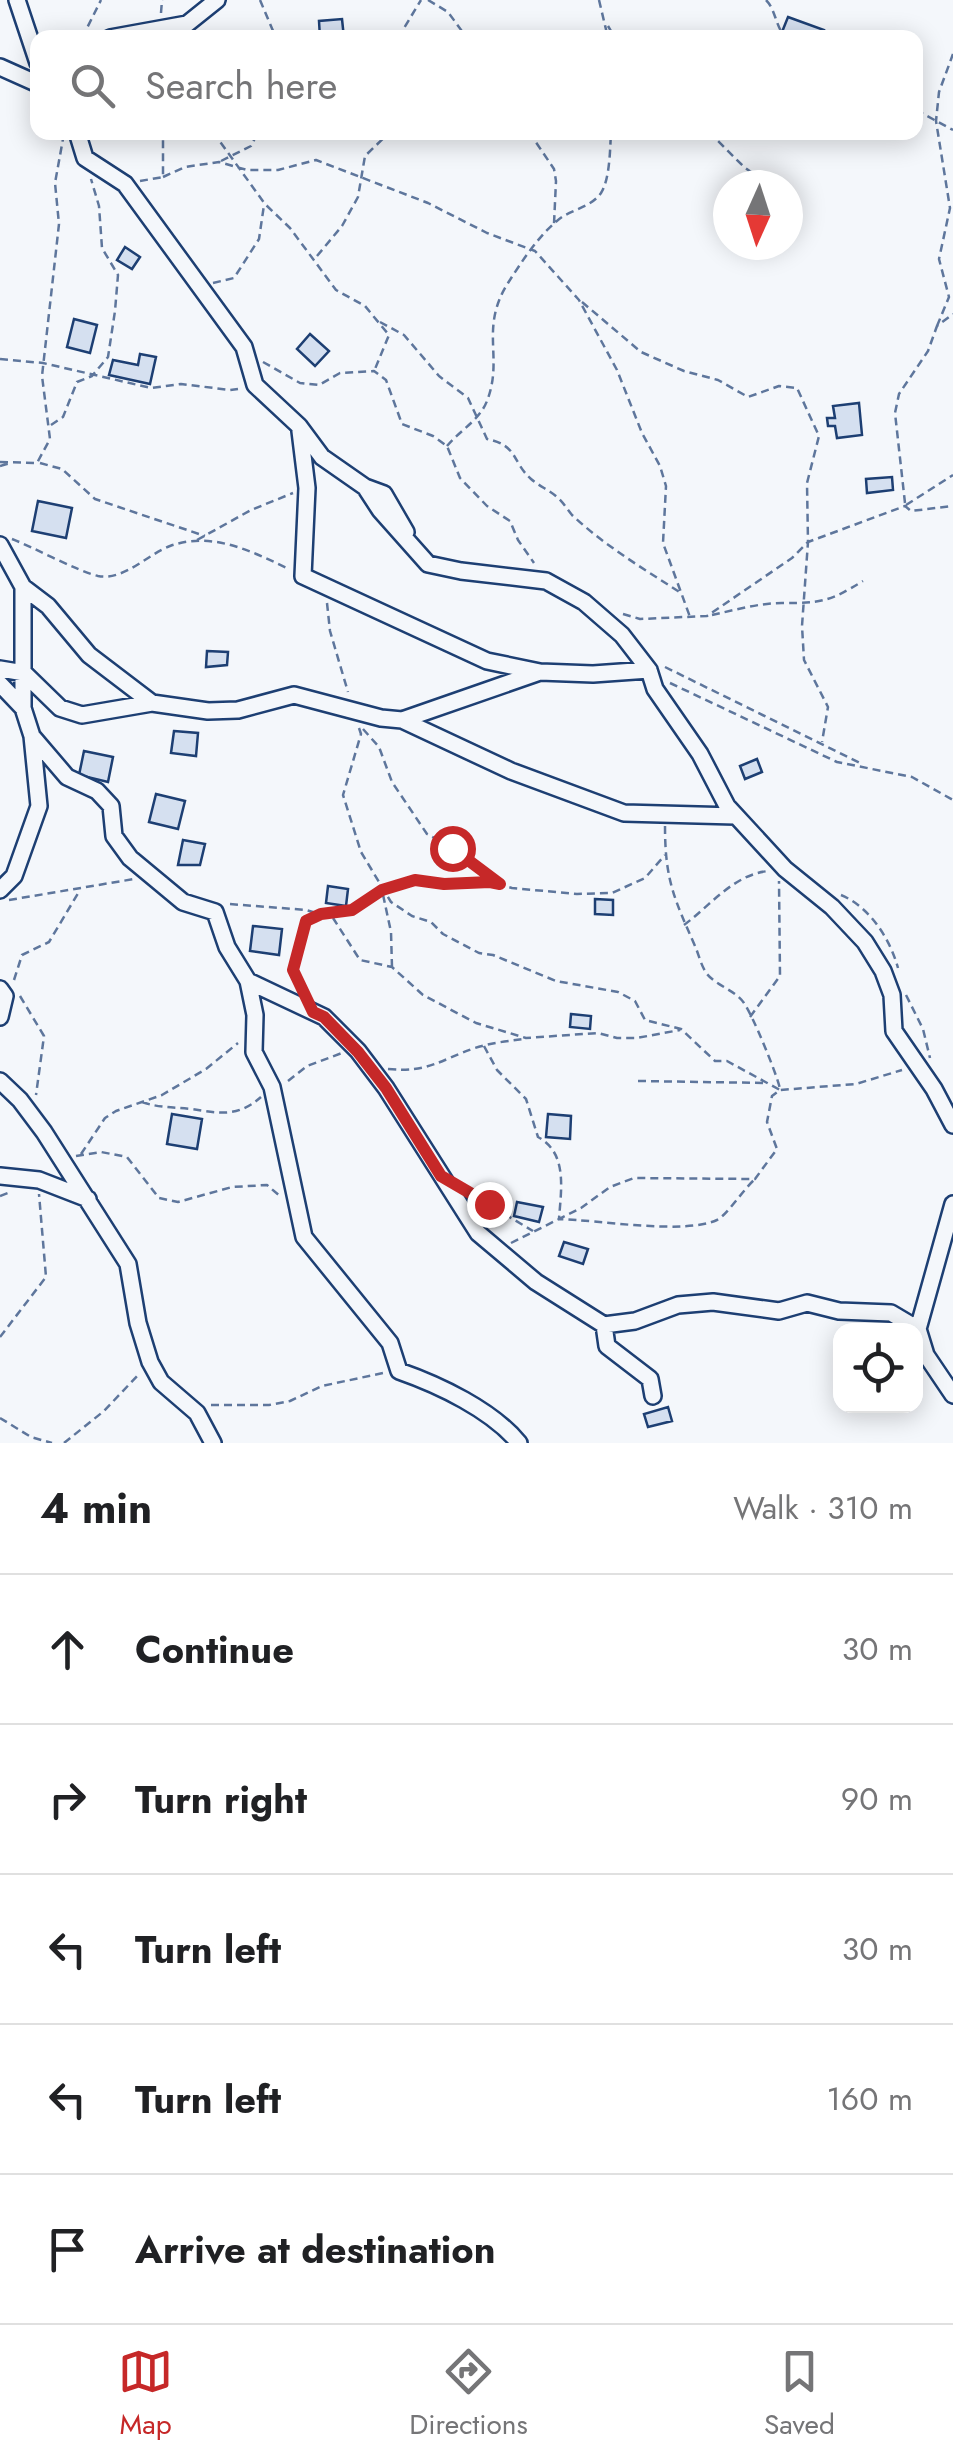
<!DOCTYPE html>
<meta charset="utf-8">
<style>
:root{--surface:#fff;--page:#f6f6f6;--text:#202124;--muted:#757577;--line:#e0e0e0;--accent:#c62828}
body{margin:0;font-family:Jost,sans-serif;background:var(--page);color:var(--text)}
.controls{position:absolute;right:30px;bottom:30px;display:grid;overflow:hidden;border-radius:20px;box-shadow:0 5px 25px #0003}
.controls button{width:90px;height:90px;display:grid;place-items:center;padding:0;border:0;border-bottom:2px solid var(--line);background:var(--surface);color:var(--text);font:50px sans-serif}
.compass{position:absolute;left:713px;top:170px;width:90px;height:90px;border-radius:50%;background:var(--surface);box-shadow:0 5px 25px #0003;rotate:183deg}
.stop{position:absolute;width:30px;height:30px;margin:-22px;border:8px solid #c62828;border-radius:50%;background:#fff}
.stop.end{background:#c62828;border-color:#fff;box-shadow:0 2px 10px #0008}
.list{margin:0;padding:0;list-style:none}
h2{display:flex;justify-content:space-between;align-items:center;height:130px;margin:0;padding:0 40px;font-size:42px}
h2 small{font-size:32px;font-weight:400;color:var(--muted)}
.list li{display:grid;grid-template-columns:65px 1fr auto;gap:30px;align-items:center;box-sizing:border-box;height:150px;padding:0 40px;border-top:2px solid var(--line)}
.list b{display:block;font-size:38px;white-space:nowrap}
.list em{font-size:32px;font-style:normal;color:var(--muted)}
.icon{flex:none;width:55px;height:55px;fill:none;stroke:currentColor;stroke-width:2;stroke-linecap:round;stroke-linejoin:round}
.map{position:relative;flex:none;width:953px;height:1443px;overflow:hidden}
.search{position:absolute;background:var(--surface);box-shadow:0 5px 25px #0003;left:30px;right:30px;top:30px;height:110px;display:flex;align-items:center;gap:25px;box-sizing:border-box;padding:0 35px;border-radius:20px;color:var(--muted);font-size:38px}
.sheet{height:880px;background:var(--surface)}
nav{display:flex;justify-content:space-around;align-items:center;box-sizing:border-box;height:140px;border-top:2px solid var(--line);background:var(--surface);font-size:28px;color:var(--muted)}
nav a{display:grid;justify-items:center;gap:5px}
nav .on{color:var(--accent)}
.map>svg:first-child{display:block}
.building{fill:#d5e0f0;stroke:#1d3f73;stroke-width:2.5}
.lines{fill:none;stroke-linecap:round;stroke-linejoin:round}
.minor-casing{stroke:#1d3f73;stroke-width:20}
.path{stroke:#5e769c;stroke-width:2.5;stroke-dasharray:8 5;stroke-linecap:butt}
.minor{stroke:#f4f7fb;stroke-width:15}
.route{stroke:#c62828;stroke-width:12}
</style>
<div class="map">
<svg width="953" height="1443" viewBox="0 0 953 1443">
<rect width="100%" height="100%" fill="#f4f7fb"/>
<!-- building -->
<path class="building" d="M788,17L824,30L822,38L782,32Z
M342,19L344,38H320L319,21Z
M125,247L140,257L132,269L117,260Z
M74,319L97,325L90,353L67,347Z
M310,334L329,351L315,366L297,349Z
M140,354L156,357L150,384L109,375L113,360L138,365Z
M859,403L862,435L837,438L835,426H828L827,418H835L833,406Z
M892,477L893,490L867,493L866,479Z
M38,501L72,508L66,538L32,531Z
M207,651L228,652L227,665L206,667Z
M174,731L198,733L196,756L171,753Z
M84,751L113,757L108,782L79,775Z
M757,759L762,772L745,779L740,766Z
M156,794L185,801L178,829L149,822Z
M183,840L205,844L200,865H178Z
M328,886L348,889L346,906L326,903Z
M595,899L613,900V915L595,914Z
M253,926L282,929L279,955L250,951Z
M571,1014L591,1016L590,1029L570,1027Z
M172,1114L202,1119L197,1149L167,1144Z
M548,1114L571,1116L570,1139L546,1137Z
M517,1202L543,1207L539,1222L514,1216Z
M564,1242L588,1249L583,1264L559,1256Z
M668,1407L672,1421L648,1427L644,1414Z"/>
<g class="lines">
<!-- minor casing -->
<g class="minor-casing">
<path id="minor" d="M17,0L38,63
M110,38L187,24L217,0
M0,67L38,84
M77,132L85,158L125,184L244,347L255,385L299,426L322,457L365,487L384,494L406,532
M300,431L307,488L303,576L487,661L540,672L593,674L649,670
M365,487L380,510L428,564L461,571L546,581L584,602L622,635L649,670L655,689L700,754L727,806L785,869L832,907L865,942L883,971L892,995L894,1031L934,1089L953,1125
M0,545L23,587L48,606L89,655L152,703
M23,587V708L32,736L67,777L97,791L111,806L114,836L130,858L183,902L215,912L227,947L248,981L255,1015L254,1052L272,1087L304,1237L390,1343L399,1371C439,1385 492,1410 519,1443
M0,669L24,673L60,708L82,715L152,703L208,711L238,710L294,695L381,718L402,720L511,771L624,813L735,816
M0,684L23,708
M402,720L540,672
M0,890L14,876L39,806L32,736
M248,981L324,1017L358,1051L386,1088L478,1233L536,1282L604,1325L635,1321L678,1305L713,1302L779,1311L807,1303L839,1311L891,1313L918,1329
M0,989L5,996L0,1017
M0,1081L20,1100L44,1132L128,1264L138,1323L150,1362L161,1382L197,1413L213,1443
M0,1176L39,1180L88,1199
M953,1204L918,1329L926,1355L953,1395
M604,1325L607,1346L650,1379L653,1396"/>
</g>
<!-- path -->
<path class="path" d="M260,0L276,38
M428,0L448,12L467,38
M599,0L608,38
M766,0C776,10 775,26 786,38
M161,13L162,0
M608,26L615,38
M82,38L101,0
M398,38L421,0
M916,110L953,130
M213,132L265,204L290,228L336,290L365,306L389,335L375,369
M529,132L554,169L556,181L554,224
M709,132L744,167L769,185
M221,161L251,146L258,132
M163,177L185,167L219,162L247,170H278L316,160L428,203L487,233L535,251L579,300L617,370L642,433L660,466L666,486L663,543L690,617
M140,181L163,177V132
M317,256L342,226L358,197L365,156L390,132
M213,283L234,278L259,239L264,205
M582,302L641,352L684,371L718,380L748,397L779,386L797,388L819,436L807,483L808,542L802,626L804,660L828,707L822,742
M380,322L404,335L439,376L468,398L487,439C519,446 511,461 531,479C539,486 549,490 557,497C563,502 567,509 572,515C605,546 644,569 681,593
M937,326L949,297L939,259L950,208L936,121L939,92L953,54
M0,359L43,363L151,388L181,384L230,390L238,389
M263,362L300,383L319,385L340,373L374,371L386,380L402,424L433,436L447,446L460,478L487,506L510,521L518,540L534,563
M51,425L63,417L77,382L92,376L108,357L115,311L118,275L102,248L99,206L91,179
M447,446C460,430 479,421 487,401C504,357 479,329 508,283C522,261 541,232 562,217C575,209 592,206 601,193C610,179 610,149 611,132
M0,462L37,463L50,439L42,376L59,224L55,183L63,139
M40,463L62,469L95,499L205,536
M0,466L10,463
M905,503L895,413L899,394L928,351L937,326L953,314
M906,505L953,475
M12,539C35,548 77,571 98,576C124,581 148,554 170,546C212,531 251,551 289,569
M197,540L251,510L293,493
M327,603L330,631L348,692
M623,614L640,619L707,616L792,558L808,542L905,506L911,511L953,506
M712,615C735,610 759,603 782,603C821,603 829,602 863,581
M665,667L860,763
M670,683L837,762L912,777L953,800
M359,728L361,734L343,795L361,852L391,902L412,916L431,922L443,934L479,953L493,955L556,981L618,992L635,1001L645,1020L681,1029L715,1061H727L780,1090
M363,729L379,747L392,782L427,834L453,848L499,884
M665,826C665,880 674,898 695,946C699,955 701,966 707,974C717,986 735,990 744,1003C752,1014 777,1074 780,1089
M841,895C870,907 890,939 898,968
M9,900L134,879
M230,904L306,910L333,918L360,960L392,967L423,995L476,1023L526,1038L598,1033L617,1038H637L680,1030
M325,914L352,910L381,890
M684,925C711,905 734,874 769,871
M392,967L391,932L382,890L415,880L445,885L491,882L512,888L577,894L612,893L645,878L665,855
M14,980L22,955L49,942L80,890
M303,991L293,970L306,921L318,916
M906,995L923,1029L930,1058
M20,996L44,1036L36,1095
M750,1017L780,976L779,881
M484,1046L497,1070L526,1099L538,1137C568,1153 561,1190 559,1219C598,1220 684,1235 717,1220C727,1215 743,1190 754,1180
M388,1069C428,1073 440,1060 475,1048C490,1043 508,1041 524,1039
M288,1081L307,1066L342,1053
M638,1081L767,1083
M142,1102C159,1108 173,1107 191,1109C219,1113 237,1118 261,1097
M81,1154L105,1118L116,1111L162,1095L206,1069L238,1043
M76,1156L101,1152L127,1157L159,1198L178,1202L232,1187L267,1185L281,1197
M471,1194L533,1231
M0,1196L8,1193
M511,1243L581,1208L610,1187L634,1178L755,1179L777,1149L767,1122L772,1096L780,1090L856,1084L902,1070
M0,1337L46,1277L39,1194
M211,1405H269L290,1401L322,1386L383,1373
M0,1418L31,1437L52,1443
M64,1443L104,1411L139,1374"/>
<!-- minor -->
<use href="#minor" class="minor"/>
</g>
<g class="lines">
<!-- route -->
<path class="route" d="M452,848L500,884L490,882L444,884L415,880L382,890L352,910L321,914L306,921L293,970L313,1012L324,1017L358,1052L386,1088L441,1176L489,1204"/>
</g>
</svg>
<div class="controls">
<button><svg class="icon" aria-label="locate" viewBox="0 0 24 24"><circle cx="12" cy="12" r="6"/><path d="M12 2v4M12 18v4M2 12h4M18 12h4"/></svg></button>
</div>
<svg class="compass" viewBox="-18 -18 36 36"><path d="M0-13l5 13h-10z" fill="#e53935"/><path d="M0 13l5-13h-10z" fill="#757577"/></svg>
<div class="stop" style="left:452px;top:848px"></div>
<div class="stop end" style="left:489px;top:1204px"></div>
<div class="search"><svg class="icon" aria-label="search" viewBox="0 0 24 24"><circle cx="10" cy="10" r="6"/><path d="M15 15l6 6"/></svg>Search here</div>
</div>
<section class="sheet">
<h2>4 min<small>Walk · 310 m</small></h2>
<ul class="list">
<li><svg class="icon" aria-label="ahead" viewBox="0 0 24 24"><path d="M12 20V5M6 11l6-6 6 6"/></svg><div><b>Continue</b></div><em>30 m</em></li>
<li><svg class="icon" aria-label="right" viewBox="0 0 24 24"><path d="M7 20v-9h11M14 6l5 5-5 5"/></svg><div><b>Turn right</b></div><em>90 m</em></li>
<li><svg class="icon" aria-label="left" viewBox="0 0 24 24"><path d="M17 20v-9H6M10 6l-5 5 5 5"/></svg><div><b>Turn left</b></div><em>30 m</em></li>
<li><svg class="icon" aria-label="left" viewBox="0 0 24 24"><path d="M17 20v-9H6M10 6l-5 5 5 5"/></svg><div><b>Turn left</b></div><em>160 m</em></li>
<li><svg class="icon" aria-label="arrive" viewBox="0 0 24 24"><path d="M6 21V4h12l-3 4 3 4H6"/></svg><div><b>Arrive at destination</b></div></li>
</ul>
</section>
<nav>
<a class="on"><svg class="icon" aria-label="map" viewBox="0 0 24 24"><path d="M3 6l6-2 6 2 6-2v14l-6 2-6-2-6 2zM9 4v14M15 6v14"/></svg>Map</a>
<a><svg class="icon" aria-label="directions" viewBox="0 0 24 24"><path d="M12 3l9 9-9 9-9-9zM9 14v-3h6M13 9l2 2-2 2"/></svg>Directions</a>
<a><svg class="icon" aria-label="saved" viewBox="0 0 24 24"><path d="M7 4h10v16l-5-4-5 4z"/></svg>Saved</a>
</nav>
